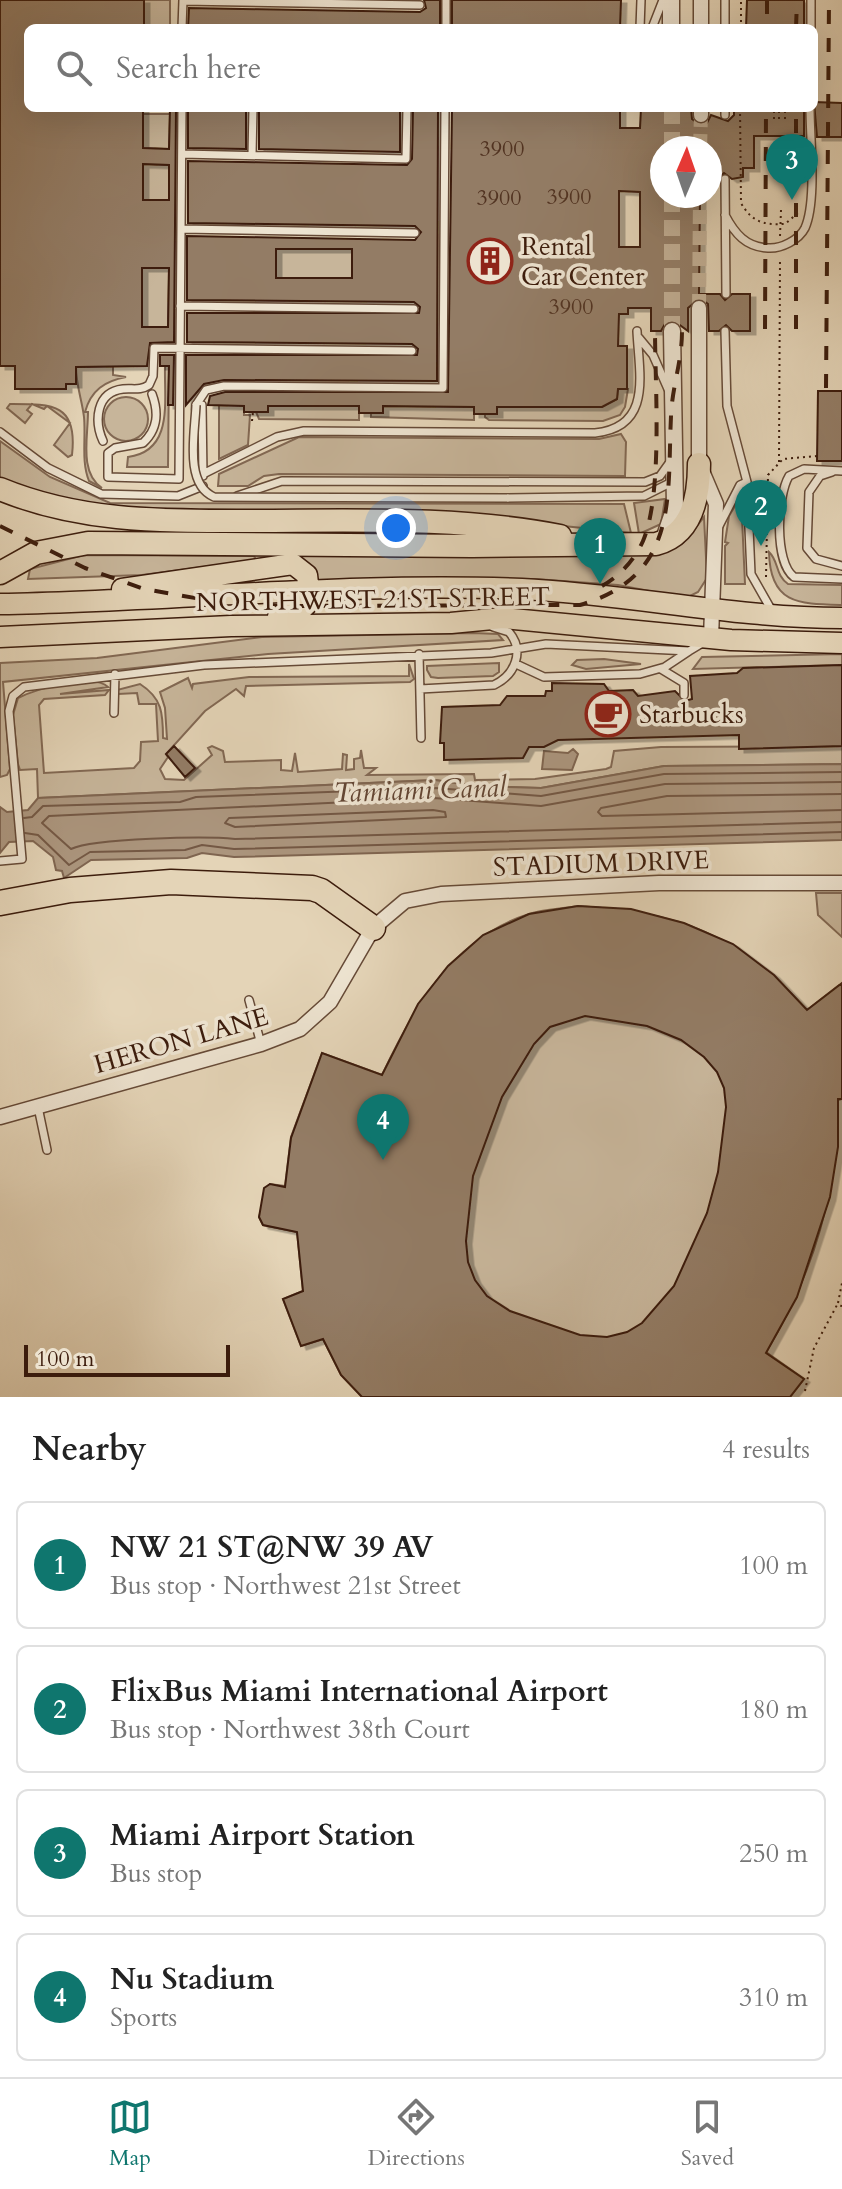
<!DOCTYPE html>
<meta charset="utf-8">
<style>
:root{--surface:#fff;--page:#f2f2f2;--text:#222;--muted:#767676;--line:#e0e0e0;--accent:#0f766e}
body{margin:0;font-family:Cardo,serif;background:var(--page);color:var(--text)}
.compass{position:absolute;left:650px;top:136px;width:72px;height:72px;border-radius:50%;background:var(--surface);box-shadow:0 8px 32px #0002;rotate:2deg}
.scale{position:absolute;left:24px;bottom:20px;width:206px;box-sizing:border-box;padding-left:8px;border:4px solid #3c1c0c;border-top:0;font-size:22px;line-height:28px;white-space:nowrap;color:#3c1c0c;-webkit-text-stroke:6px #ede3d0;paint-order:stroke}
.you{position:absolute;left:396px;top:528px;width:28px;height:28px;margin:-20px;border:6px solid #fff;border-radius:50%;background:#1a73e8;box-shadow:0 0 0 12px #1a73e833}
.badge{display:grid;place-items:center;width:52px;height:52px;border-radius:50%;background:var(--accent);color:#fff;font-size:26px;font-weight:700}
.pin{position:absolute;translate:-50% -66px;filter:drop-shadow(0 2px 4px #0008)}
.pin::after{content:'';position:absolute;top:42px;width:28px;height:24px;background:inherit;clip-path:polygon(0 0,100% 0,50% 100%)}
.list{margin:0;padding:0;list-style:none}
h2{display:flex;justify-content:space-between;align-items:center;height:104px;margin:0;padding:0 32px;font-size:34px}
h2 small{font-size:26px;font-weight:400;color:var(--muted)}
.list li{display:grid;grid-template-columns:52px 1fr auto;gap:24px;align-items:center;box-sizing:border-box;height:128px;margin:0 16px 16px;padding:0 16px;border:2px solid var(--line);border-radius:12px}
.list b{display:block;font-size:30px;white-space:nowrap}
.list p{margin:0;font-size:26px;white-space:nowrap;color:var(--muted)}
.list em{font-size:26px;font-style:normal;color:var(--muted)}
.icon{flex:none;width:44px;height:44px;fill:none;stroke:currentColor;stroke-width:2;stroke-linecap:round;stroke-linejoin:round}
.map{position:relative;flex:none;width:842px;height:1397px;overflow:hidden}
.search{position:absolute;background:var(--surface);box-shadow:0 8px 32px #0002;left:24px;right:24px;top:24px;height:88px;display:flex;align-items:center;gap:20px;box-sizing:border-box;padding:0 28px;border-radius:12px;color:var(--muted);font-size:30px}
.sheet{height:680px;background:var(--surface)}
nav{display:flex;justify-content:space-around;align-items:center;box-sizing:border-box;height:112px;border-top:2px solid var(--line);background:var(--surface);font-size:22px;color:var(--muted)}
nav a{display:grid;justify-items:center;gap:4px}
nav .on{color:var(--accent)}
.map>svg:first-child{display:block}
.green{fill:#c7b59a;stroke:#826853;stroke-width:2}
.water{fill:#ab957d;stroke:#7f6550;stroke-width:2}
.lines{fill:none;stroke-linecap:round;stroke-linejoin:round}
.shore{stroke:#745844;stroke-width:2}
.building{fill:#937c65;stroke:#3c1c0c;stroke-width:2;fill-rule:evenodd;filter:url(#shadow)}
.minor-tunnel{stroke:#c2af95;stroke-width:14;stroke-dasharray:14 7;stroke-linecap:butt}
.tertiary-tunnel{stroke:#c2af95;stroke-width:16;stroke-dasharray:16 8;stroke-linecap:butt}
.service-casing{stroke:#664a37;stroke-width:10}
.minor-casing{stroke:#664a37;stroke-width:17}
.tertiary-casing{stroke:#664a37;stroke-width:19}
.primary-casing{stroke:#3c1c0c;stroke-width:23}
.trunk-casing{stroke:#3c1c0c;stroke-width:25}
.motorway-casing{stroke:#3c1c0c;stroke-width:27}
.path{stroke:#3c1c0c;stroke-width:2;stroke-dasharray:2 4;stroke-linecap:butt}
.service{stroke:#ede3d0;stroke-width:7}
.minor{stroke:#ede3d0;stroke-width:14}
.tertiary{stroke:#ede3d0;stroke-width:16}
.primary{stroke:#e4d4b7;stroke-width:20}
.trunk{stroke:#e4d4b7;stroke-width:22}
.motorway{stroke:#e4d4b7;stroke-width:24}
.rail{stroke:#3c1c0c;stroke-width:4;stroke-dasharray:14 14;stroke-linecap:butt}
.service-bridge-casing{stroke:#664a37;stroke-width:10;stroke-linecap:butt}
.service-bridge{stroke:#ede3d0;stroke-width:7}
.labels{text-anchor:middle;stroke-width:7;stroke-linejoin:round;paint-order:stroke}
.number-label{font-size:22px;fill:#523422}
.poi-label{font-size:26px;fill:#3c1c0c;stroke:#ede3d0;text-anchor:start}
.street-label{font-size:26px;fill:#3c1c0c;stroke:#ede3d0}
.water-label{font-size:28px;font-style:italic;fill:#634634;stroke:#ede3d0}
</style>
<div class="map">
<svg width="842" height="1397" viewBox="0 0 842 1397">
<defs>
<filter id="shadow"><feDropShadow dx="5.5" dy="3.5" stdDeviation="0" flood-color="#0004"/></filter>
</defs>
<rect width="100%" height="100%" fill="#e4d4b7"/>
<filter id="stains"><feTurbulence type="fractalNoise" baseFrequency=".0025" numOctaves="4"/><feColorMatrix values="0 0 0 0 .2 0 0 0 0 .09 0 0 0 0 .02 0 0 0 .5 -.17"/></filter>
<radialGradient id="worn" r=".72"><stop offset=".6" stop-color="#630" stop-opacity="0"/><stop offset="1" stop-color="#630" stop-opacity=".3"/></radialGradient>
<!-- green -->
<path class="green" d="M144,0H170V28H144Z
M143,114H170L169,149L143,148Z
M143,164L169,165V200H143Z
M276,249H352V278H276Z
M142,268H169L168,327H142Z
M113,366V375L126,377C105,381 91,390 85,412H88C88,437 79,473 102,488L89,481C81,461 86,439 84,417C82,400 76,385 76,367Z
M165,366H169L168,467H127L128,457C174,451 164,401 165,366Z
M618,389H628L625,407L620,415L603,421L489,420L485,417V413L497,414V407H602L617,399Z
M104 419a22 22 0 1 1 44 0a22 22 0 1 1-44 0Z
M10,404C52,404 78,403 72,455L68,457L54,445L70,423L47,406L44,409L32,404L27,410L32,414L25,423L7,408Z
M219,405H244V415H250L248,445L219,459Z
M268,406H359V420L259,419L256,412Z
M383,406L474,407V420L371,417V413Z
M621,434L626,442L625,476L279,474L264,476L248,486H218L219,474L299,437L599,439Z
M0,441L50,477L110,503L624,504L631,533L506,520L155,510L70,501L0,479Z
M741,496L745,584H725V546L728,543L725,542L729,516Z
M665,499L661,524L639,534L634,503Z
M704,517L707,578L698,592L686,598L618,585L535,579L317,580L284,556L660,553L683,543Z
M769,552C779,561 775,575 788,584L842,585V605C798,604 770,604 769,552Z
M84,555L254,556L256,560L142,575L28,579L30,569Z
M473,633L498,634L503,640L268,654L3,682L10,769L7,775L0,777V663L97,658L262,637Z
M842,654V665L693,669L702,657Z
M604,659L641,664L586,669L572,665L577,660Z
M499,663V672L493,676L438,678L431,677L427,670V666Z
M409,664L414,679L410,682L246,686L244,696L236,689L205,711L166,754L168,757L160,769L165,779L184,780L212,755L208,748L212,746L223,751L225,762L281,760V770L292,771L295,753L298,772L342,769L343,754L347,755L346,770L354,769V759L360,758L361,750L364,768H376L367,775L474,774L475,780L535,779L606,769L611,767L614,751L661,747L842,746V764L664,766L541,788L475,786L435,780L38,798L37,769L20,770L18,764L13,715L18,698C36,689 94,673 108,687L60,694L109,690L105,695L44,699L39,705L44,773L134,768L140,761L141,742L158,741L156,704H139L137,693L118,694L113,691L140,684C162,698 163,713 163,738L167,739L165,708L160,692L188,678L192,688L193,684L249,677L409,676Z
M816,893H842V937L818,915Z
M578,906C679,912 738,934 807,1010L838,986L842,1099L838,1100C838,1190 813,1275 766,1352L804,1379L790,1397H362L341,1375L323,1339L301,1346L283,1299L303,1291L297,1232L263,1225L259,1217L270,1184L285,1186L291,1137L322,1053L382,1075C414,1007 453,938 529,914C544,909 562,909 578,906Z"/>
<!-- water -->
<path class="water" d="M573,749L578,754L572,770L542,769L544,751L568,753Z
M842,764V840L234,857L202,853L187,858L91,860L64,878L62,871L56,870L53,857L33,841L9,842L0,853V807L7,812L28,810L38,798L435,780L475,786L541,788L664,766Z"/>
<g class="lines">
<!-- shore -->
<path class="shore" d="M842,782L665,784L541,806L434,798L49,816L42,823L71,849C94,838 206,836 235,839L842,822
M842,794L667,796L601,808L598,812L602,816L842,810
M433,810L445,812L446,817L235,827L225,823L229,818Z
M24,818L32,817L43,806L180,802L196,797L435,788L541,796L664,774L842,772
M25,833L38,835L69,865L90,852L185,850L202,845L234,849L842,832"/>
</g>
<!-- building -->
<path class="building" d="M0,0H144V28H28V108H143V148L169,149L170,108H176L174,342L150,343L147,366L76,367V384H66V389H15V366H0ZM143,164L169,165V200H143ZM142,268H169L168,327H142Z
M424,0H440V28H188L189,8L420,12L426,8Z
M452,0H621L620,28H452Z
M747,0H804V28H746Z
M814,102L842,103V137H817Z
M188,108H246V149L188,148Z
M259,108H400V152L259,149Z
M413,108H438L437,381L224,380L204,384L186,405V355H417L418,349L412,344L187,342V313H419L420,307L414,302L187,300V236L415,240L421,232L415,226L188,223V161L407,165L412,159ZM276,249H352V278H276Z
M452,108H620V128H640L641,108H691L692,119L700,125L707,123L711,115L728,121L734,115V108H804V136H754V168H743V177L732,179L724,173L718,179H710V148H662V196H700L699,294H720L725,300L732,294H750V331H732L726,325L719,331H709L708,304L700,298L688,308V331L673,320L666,322L661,331H651V308H628V314H619L618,346H627V389H618L617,399L602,407H497V414H474V407L383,406V413H359V406H268V412H244V406L208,405L210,396L225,392H448ZM619,191L640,192V247H619Z
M160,355H174L173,405H168L169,366H160Z
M818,391H842V461H817Z
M842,665V746L739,749V735L558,740L544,747H529L523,758L444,760V743H440L442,707L500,705L507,696H545L546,691H552V683L604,684L609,691L633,690L638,696L675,691L685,701L692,699L690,676L737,673L743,668Z
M174,746L195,768L185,777L166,754Z
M578,906L631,909L684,923L733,944L774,975L807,1010L842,983V1099H838V1147L830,1197L797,1297L766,1353L804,1379L790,1397H362L341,1375L323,1339L301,1346L283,1299L303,1291L297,1232L263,1225L259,1217L264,1188L270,1184L285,1187L291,1138L322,1053L382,1075L418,1004L448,966L483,935L529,914ZM585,1016L647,1026L681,1040L704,1057L717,1072L724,1088L726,1107L718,1172L707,1213L674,1286L642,1323L627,1332L607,1337L580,1335L510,1311L487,1296L475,1280L468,1262L466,1241L473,1176L502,1097L534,1044L550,1027Z"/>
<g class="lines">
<!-- minor-tunnel -->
<path class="minor-tunnel" d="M700,148L701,115
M699,308L700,196"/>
<!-- tertiary-tunnel -->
<path class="tertiary-tunnel" d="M672,108V148
M672,196V331"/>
<!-- service casing -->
<g class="service-casing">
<path id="service" d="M183,1L420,5
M182,28L183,0
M446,28V0
M640,28L641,0
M652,28L663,0
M725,28V0
M811,28V0
M725,115V108
M182,154L406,159L407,108
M252,155L253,108
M725,179L726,294
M725,215C735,234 746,247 768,248C781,249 799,240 805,228C817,201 810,139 810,108
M181,229L415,233
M180,306L414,309
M725,331L727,406L747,482L751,574L772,611
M639,338L653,355L668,389
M152,394C159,413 158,429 143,443L115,448L108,453V477L179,479L182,108
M196,405L206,390L224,386L443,388L445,108
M202,405L203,476
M0,432L48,468L101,494L178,496L203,486
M103,441C94,421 96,392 123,389C133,388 140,391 149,385L153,376L154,348L412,351
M842,471L804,469L789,476C777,496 774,562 794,577L842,579
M832,472L820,476L809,492L807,548L816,559L842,566
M203,474L277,437L304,431L595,433C653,427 639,374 637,331
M237,496L282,481L645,482L660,476L670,462
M507,498L644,496L672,482
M719,526L740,485L747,482
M419,654L421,738
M516,664L544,677L640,674L665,667L689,651
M661,669L684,683V695
M420,689L494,685C515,675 525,651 509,632L493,627
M114,713L115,674
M0,861L22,859L9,711L13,696L24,687L204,665L491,653L546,644L689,651L704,642
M249,1000L261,1044
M38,1107L47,1150"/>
</g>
<!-- minor casing -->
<g class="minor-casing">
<path id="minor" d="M701,28V0
M701,115V108
M699,308V464L716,504L711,638
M0,1117L261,1044L300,1029L330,1002L373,928L405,901L441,894L659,883H842"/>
</g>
<!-- tertiary casing -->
<g class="tertiary-casing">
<path id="tertiary" d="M671,0V28
M663,542L675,507L672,331"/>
</g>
<!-- primary casing -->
<g class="primary-casing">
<path id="primary" d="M122,589L293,564L307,575L310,601L301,610L278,617
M0,604C174,601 348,582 522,589C629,594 734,618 842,618
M0,637L231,626L451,623L503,618L731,640L842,643"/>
</g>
<!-- trunk casing -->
<g class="trunk-casing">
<path id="trunk" d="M0,489C80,522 160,521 245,521C350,521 457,516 560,536
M0,573L36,553L88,543L472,546L656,544C693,534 699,496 699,464"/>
</g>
<!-- motorway casing -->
<g class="motorway-casing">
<path id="motorway" d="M0,903L70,890L171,882L312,888L321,891L373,928"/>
</g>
<!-- path -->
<path class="path" d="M741,28V0
M740,108L741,203C752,222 763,225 785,224L798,213
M774,119V108
M779,119V108
M785,119V108
M780,236L781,210
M252,421L253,412
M779,462L780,259
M766,577L768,475L783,459L817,456
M838,1303L842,1283
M805,1391L814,1348L837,1305L842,1306"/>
<!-- service -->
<use href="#service" class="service"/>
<!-- minor -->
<use href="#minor" class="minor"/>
<!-- tertiary -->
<use href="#tertiary" class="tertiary"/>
<!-- primary -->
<use href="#primary" class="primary"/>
<!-- trunk -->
<use href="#trunk" class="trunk"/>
<!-- motorway -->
<use href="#motorway" class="motorway"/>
<!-- rail -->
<path class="rail" d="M767,0V28
M796,28L797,0
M765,329L766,108
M796,329V108
M826,388L829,0
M0,526L85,568L144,589L218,602L274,606L580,605C679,576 667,499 671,416C672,387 682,362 682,331
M602,586C620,576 635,559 643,541C663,494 655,385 655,331"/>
<!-- service-bridge casing -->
<g class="service-bridge-casing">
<path id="service-bridge" d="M196,405C195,433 184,484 214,497L507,498"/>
</g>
<!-- service-bridge -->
<use href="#service-bridge" class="service-bridge"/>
</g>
<!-- icons -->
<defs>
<g id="building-ring" transform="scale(2.3)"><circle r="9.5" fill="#ede3d0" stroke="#8f2418" stroke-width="1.5"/><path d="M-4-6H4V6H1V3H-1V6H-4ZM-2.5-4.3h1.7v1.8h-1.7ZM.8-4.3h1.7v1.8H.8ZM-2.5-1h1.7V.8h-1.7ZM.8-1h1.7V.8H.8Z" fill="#8f2418"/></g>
<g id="cafe-ring" transform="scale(2.3)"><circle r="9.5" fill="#ede3d0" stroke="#8f2418" stroke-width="1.5"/><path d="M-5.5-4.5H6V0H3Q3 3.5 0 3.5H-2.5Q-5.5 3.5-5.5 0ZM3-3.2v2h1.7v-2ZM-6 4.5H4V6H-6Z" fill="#8f2418"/></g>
</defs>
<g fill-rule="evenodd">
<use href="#building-ring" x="490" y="261"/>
<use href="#cafe-ring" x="608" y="714"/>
</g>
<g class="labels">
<!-- number labels -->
<g class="number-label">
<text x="502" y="156">3900</text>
<text x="569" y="204">3900</text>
<text x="499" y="205">3900</text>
<text x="571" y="314">3900</text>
</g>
<!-- poi labels -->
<g class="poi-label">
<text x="521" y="255">Rental<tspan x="521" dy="30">Car Center</tspan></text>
<text x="639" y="723">Starbucks</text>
</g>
<!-- street labels -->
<g class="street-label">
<text transform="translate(373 599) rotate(-1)" y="9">NORTHWEST 21ST STREET</text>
<text transform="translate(601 863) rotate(-2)" y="9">STADIUM DRIVE</text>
<text transform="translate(181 1040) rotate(-16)" y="9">HERON LANE</text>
</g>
<!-- water labels -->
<g class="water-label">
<text transform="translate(420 789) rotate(-2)" y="10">Tamiami Canal</text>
</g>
</g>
<rect width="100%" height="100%" filter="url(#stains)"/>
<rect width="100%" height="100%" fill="url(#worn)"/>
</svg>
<svg class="compass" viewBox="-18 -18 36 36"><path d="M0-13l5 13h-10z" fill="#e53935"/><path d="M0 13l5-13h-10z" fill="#767676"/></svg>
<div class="scale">100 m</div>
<div class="you"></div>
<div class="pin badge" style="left:600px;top:584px">1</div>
<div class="pin badge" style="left:761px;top:546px">2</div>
<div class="pin badge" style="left:792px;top:200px">3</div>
<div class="pin badge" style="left:383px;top:1160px">4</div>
<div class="search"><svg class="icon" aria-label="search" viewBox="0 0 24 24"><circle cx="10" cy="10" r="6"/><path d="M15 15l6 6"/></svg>Search here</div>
</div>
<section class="sheet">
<h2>Nearby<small>4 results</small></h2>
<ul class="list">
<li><span class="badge">1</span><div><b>NW 21 ST@NW 39 AV</b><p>Bus stop · Northwest 21st Street</p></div><em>100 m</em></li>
<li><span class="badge">2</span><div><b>FlixBus Miami International Airport</b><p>Bus stop · Northwest 38th Court</p></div><em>180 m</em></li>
<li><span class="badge">3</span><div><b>Miami Airport Station</b><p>Bus stop</p></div><em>250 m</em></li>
<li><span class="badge">4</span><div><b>Nu Stadium</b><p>Sports</p></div><em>310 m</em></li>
</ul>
</section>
<nav>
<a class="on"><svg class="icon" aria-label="map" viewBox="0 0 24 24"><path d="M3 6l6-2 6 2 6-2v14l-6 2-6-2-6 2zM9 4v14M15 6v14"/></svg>Map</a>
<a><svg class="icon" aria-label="directions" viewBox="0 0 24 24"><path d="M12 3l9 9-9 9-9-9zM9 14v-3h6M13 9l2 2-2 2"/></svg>Directions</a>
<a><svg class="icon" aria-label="saved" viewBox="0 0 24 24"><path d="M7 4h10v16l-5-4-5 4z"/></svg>Saved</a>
</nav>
